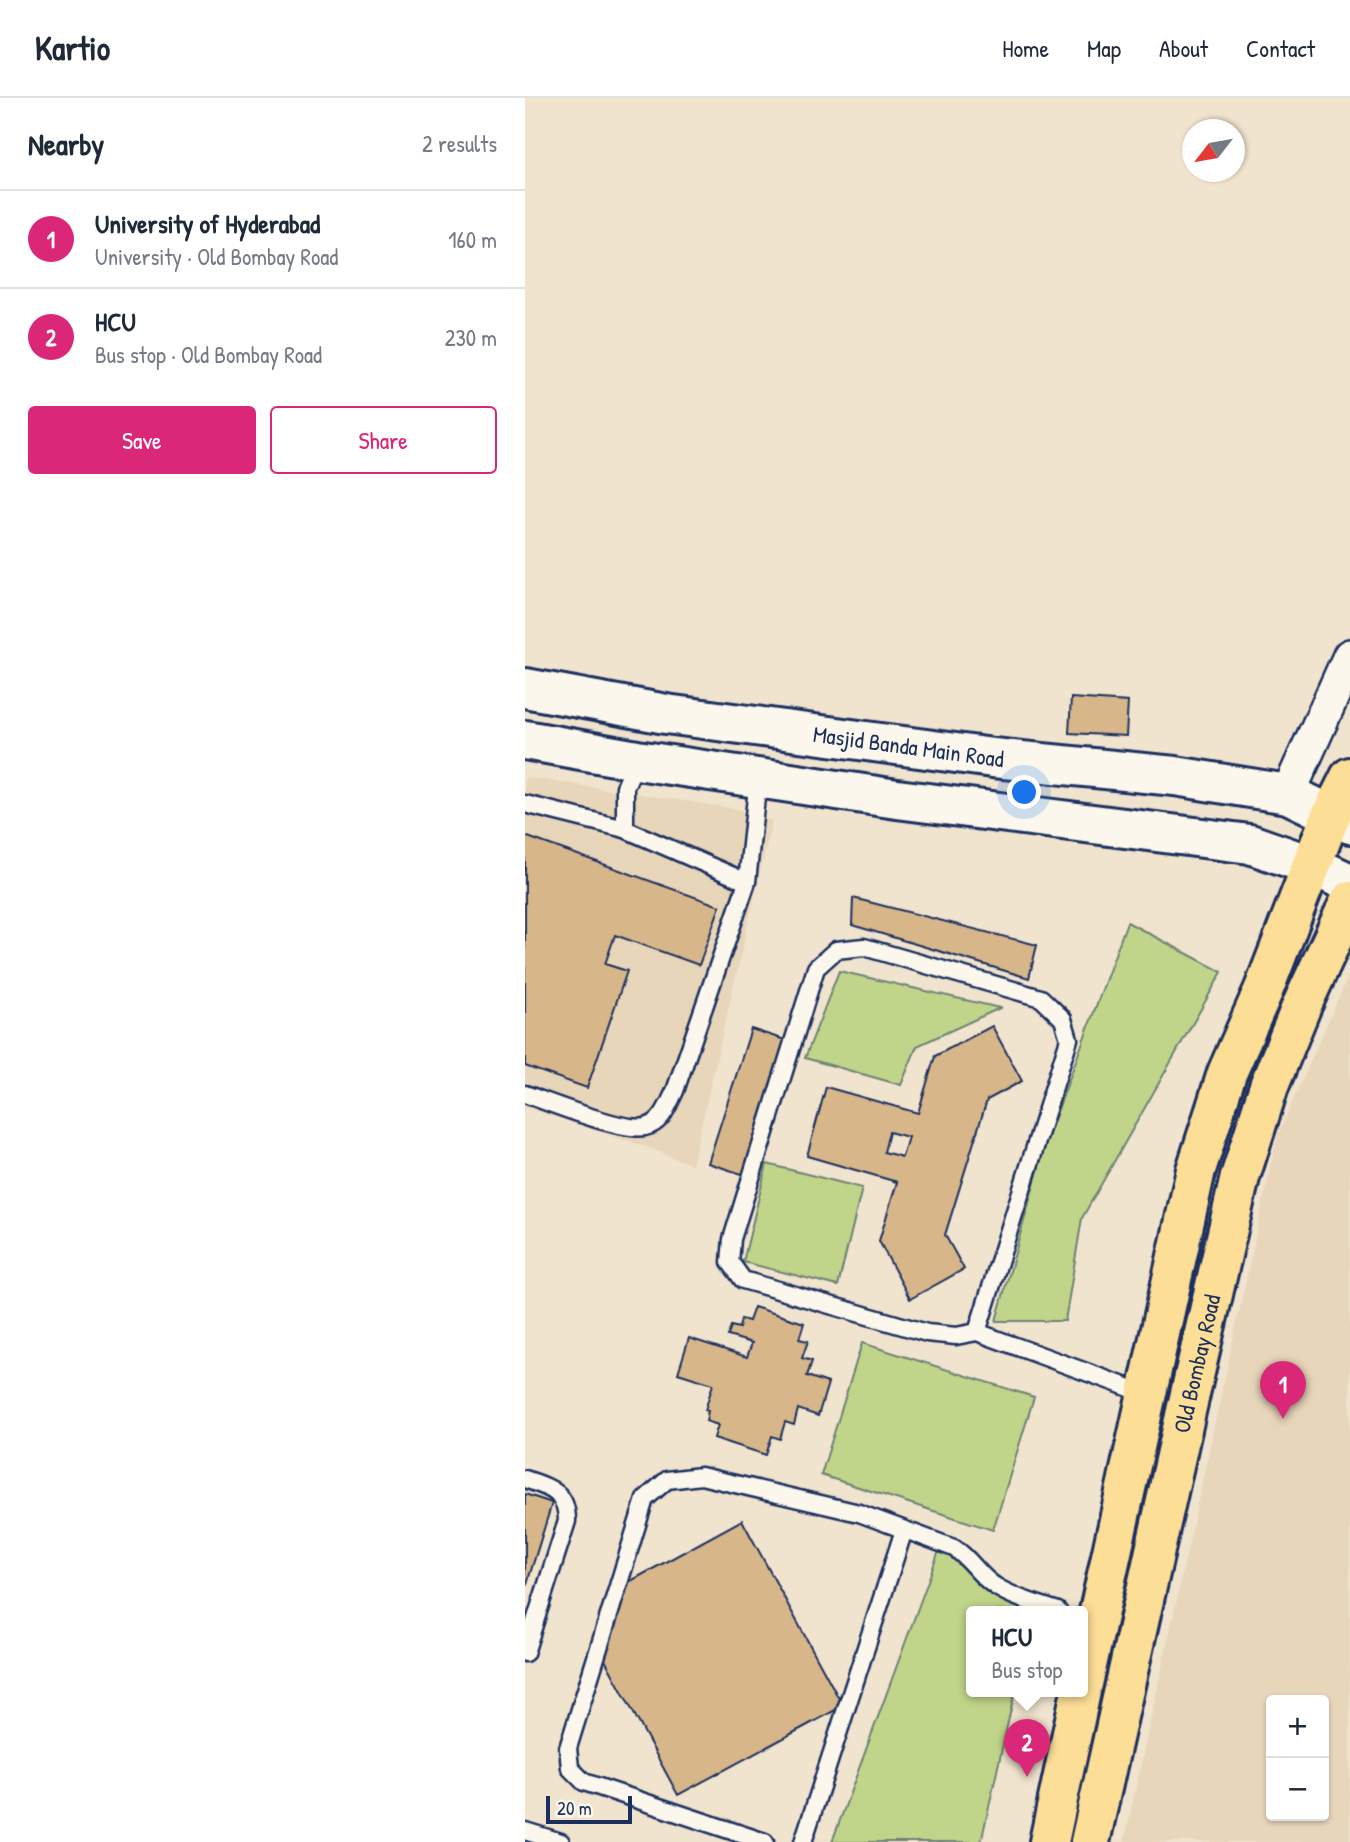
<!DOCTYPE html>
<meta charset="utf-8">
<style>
:root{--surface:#fff;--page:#f6f6f7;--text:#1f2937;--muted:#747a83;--line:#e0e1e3;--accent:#db2777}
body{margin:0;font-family:"Patrick Hand",sans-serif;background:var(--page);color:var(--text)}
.controls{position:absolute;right:21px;bottom:21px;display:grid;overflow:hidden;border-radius:7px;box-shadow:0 2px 5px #0004}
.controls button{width:63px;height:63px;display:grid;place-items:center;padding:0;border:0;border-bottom:2px solid var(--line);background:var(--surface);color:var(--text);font:35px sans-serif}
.compass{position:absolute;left:657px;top:21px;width:63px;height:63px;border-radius:50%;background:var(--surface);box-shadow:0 2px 5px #0004;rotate:239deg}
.scale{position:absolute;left:21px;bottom:18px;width:86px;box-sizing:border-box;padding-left:7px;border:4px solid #1b2f5e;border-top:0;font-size:19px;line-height:24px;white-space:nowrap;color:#1b2f5e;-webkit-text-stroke:5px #fbf7ec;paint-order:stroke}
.you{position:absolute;left:500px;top:695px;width:24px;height:24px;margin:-18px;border:5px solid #fff;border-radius:50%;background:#1a73e8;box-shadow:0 0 0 10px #1a73e833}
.badge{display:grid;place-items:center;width:46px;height:46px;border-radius:50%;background:var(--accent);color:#fff;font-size:23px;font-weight:700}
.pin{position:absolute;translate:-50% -58px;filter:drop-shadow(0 2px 4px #0008)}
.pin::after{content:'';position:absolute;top:37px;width:24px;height:21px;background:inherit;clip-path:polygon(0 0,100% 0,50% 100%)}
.popup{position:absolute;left:441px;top:1508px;width:122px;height:91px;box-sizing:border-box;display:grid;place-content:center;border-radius:7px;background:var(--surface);filter:drop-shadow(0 2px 5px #0005);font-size:23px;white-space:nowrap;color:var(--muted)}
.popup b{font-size:26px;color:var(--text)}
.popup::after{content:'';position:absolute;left:50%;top:100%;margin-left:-14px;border:14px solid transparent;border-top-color:var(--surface)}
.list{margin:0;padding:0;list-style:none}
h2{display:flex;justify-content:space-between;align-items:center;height:91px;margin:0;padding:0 28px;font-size:30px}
h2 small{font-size:23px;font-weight:400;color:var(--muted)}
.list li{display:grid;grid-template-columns:46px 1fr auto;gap:21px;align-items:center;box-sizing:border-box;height:98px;padding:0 28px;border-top:2px solid var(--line)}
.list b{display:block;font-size:26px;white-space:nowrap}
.list p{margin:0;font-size:23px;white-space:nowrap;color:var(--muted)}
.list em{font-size:23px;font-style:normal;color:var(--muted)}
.actions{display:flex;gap:14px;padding:21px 28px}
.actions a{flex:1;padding:16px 0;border:2px solid var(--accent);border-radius:7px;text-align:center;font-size:24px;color:var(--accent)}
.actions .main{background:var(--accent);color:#fff}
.map{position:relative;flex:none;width:825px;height:1744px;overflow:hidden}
header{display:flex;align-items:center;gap:42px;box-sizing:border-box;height:98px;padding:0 35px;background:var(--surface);border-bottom:2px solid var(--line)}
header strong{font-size:33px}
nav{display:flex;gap:38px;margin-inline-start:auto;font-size:24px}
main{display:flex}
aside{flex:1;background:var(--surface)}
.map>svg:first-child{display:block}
.built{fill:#e8d6ba;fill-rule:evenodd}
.green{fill:#c1d58a;stroke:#6e8274;stroke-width:2}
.building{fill:#d7b78a;stroke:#1b2f5e;stroke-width:2;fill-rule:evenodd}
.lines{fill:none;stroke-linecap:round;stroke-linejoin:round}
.lane-casing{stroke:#1b2f5e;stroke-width:21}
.street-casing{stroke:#1b2f5e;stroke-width:38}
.secondary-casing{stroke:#1b2f5e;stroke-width:44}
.primary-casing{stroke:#1b2f5e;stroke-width:44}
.lane{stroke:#fbf7ec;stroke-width:16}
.street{stroke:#fbf7ec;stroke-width:33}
.secondary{stroke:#fbf7ec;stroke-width:38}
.primary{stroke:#fdde96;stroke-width:38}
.labels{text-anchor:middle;stroke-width:5;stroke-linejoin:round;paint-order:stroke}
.street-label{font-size:23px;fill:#1b2f5e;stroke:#fbf7ec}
</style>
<header>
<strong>Kartio</strong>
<nav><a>Home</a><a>Map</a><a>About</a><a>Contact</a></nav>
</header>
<main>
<aside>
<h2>Nearby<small>2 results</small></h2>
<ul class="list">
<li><span class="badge">1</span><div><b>University of Hyderabad</b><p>University · Old Bombay Road</p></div><em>160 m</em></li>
<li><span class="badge">2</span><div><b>HCU</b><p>Bus stop · Old Bombay Road</p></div><em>230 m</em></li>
</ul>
<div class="actions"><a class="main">Save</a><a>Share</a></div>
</aside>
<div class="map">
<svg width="825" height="1744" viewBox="0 0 825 1744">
<rect width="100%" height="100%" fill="#f0e4cf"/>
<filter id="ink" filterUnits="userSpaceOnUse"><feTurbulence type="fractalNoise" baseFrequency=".0143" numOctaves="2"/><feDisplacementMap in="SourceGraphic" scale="14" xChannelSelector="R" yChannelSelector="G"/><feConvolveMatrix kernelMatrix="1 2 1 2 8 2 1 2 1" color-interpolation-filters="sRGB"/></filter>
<g filter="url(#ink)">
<!-- built -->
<path class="built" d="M0,679L213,711L247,723L167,1067L121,1049L0,1009Z
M825,874V1744H599L752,1039ZM746,1602H799V1718H746Z"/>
<!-- green -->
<path class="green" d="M602,824L697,874L557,1120L540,1223H471L521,1044Z
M314,873L475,910L392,948L376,987L280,960Z
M242,1066L337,1090L313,1188L218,1164Z
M337,1245L509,1299L468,1432L296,1377Z
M414,1453L511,1499L508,1513H446V1593H490L456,1744H307Z"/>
<!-- building -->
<path class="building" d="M546,600L603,604L601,638L544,635Z
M0,738L195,808L174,867L90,837L80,866L102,873L62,990L0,968Z
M328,800L512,847L504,880L327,827Z
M467,928L497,983L462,1002L420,1137L439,1171L385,1201L354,1143L372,1084L282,1058L301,989L393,1015L410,958ZM364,1034L383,1039L377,1059L359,1054Z
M226,931L263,943L220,1077L183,1065Z
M229,1209L279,1225L274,1241L283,1243L277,1260L287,1263L282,1278L303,1285L293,1318L273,1311L269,1327L260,1324L255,1341L247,1338L241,1357L189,1340L193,1327L181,1323L183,1313L180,1312L188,1286L153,1275L164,1240L222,1259L227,1245L203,1238L206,1228L214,1230L216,1221L224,1223Z
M0,1396L27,1405L0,1492Z
M217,1422L318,1608L153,1697L79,1560L102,1485Z"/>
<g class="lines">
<!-- lane casing -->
<g class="lane-casing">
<path id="lane" d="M0,706L100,731L222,784L150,993C143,1007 137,1026 120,1029C98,1034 25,1005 0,996
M100,731V689L112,662
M222,784L233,680
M452,1234L544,941L538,921L516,900L339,849L311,852L291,870L207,1141L205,1164L218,1182L402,1235L431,1238L452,1234L621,1296
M0,1381C25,1390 42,1393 42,1423L0,1555
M0,1733L36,1744
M240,1744L59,1684L45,1670L43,1650L120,1401L142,1382L176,1378L334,1415L429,1450C445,1460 454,1478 470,1488C488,1500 513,1506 533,1513
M278,1744L379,1432"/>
</g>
<!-- street casing -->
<g class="street-casing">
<path id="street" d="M763,696L825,558"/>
</g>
<!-- secondary casing -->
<g class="secondary-casing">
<g id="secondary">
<path id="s1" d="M0,590L141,616L468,660L650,678L763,696L825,726"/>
<path d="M0,642L112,662L372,701L725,746L788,768L825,785"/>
</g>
</g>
<!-- primary casing -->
<g class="primary-casing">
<g id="primary">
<path d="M558,1586L671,1072L702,975L739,891L806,717L825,679"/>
<path d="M524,1744L556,1593"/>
<path id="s2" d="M565,1744L662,1309L715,1079L744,988L777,907L825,803"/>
</g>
</g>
<!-- lane -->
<use href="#lane" class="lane"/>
<!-- street -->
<use href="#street" class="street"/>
<!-- secondary -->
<use href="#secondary" class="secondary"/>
<!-- primary -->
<use href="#primary" class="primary"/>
</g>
</g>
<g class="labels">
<!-- street labels -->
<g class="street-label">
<text dy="8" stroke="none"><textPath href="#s1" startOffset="388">Masjid Banda Main Road</textPath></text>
<text dy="8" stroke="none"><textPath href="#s2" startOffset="490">Old Bombay Road</textPath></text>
</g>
</g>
</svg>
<div class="controls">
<button>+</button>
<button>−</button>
</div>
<svg class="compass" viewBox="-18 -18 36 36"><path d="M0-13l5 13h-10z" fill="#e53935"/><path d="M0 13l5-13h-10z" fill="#747a83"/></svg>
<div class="scale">20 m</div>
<div class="you"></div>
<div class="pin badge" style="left:758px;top:1321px">1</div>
<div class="pin badge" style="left:502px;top:1679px">2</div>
<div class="popup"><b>HCU</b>Bus stop</div>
</div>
</main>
